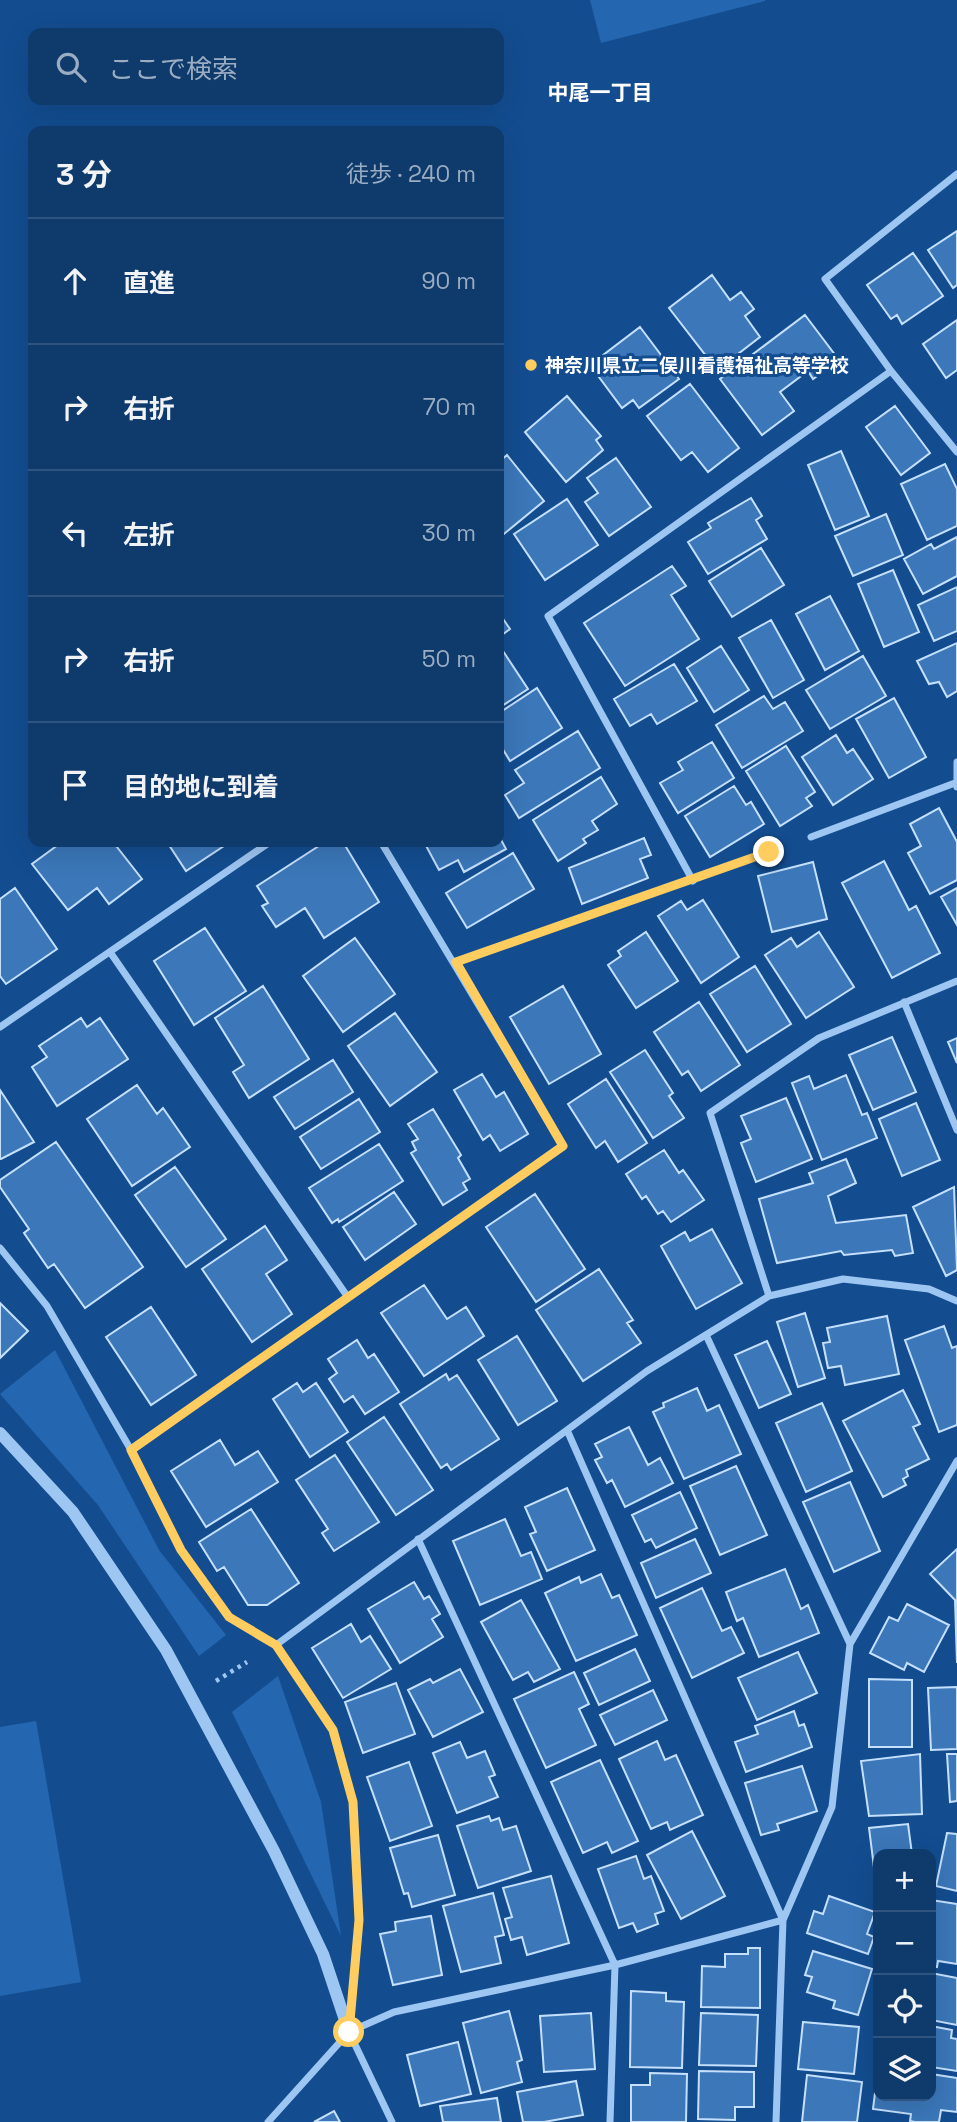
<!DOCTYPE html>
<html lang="ja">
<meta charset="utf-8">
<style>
:root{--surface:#0e3a6c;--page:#1c4574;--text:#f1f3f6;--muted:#9badc2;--line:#2e547f}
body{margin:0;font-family:"Space Grotesk","Noto Sans JP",sans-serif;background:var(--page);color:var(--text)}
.controls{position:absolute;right:21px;bottom:21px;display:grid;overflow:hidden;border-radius:14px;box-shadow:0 7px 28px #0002}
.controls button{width:63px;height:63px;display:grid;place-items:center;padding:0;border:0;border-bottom:2px solid var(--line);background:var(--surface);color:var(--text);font:35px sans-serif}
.stop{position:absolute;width:21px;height:21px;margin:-16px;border:5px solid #ffcd5f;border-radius:50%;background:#fff}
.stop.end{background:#ffcd5f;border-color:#fff;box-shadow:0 2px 7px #0008}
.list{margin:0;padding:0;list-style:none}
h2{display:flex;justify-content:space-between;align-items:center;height:91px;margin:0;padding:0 28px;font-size:30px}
h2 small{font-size:23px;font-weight:400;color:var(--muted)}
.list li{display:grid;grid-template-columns:46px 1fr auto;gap:21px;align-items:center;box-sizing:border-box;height:126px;padding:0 28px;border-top:2px solid var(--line)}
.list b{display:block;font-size:26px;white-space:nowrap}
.list em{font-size:23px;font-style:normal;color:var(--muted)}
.icon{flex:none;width:38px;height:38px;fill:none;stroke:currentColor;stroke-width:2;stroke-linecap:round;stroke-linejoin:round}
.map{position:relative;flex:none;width:957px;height:2122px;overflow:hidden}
.search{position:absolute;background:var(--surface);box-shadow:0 7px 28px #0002;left:28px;top:28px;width:476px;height:77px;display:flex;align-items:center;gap:18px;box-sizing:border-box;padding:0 24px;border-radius:14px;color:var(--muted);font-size:26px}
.panel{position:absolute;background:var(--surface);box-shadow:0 7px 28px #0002;left:28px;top:126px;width:476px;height:721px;border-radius:14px}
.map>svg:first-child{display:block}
.green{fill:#2467b0}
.building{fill:#3b77b9;stroke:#c5e0fd;stroke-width:2}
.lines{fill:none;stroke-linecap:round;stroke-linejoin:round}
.path{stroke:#9ec6f2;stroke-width:4.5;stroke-dasharray:3.5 5;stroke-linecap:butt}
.minor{stroke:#9ec6f2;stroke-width:7}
.tertiary{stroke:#9ec6f2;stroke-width:12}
.route{stroke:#ffcd5f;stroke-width:9}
.poi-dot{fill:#ffcd5f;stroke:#134d90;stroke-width:2.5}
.labels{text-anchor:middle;stroke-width:6;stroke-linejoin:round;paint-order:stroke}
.poi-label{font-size:19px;font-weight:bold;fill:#fff;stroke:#134d90;text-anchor:start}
.neighbourhood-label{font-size:21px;font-weight:bold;fill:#fff;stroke:#134d90}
</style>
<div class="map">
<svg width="957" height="2122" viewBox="0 0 957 2122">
<rect width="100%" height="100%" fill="#134d90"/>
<!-- green -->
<path class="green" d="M590,0H765V1L601,43Z
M55,1350L159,1550L226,1635L199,1656L98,1505L0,1394Z
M278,1676L321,1802L341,1936L232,1712Z
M36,1721L81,1982L0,1996V1727Z"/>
<!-- building -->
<path class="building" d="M957,231V285L953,288L928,250Z
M913,253L943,296L902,324L897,315L891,319L867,285Z
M712,275L730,300L741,292L754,309L745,316L760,337L717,370L669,308Z
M805,315L839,360L813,379L808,371L780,392L794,411L762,435L720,379Z
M957,320V370L946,378L923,344Z
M640,327L679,379L639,408L633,400L622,408L590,365Z
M690,384L739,448L708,472L692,452L681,460L647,416Z
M567,396L601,436L596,440L603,450L566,482L525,432Z
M895,406L930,453L901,475L866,427Z
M841,451L869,516L835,530L808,465Z
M507,455L544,501L499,538V462Z
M616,458L651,507L609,536L585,502L598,493L587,478Z
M945,464L957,489V526L927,540L901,484Z
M751,498L762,516L756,520L767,539L708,574L688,542L711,528L708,523Z
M567,499L598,545L545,580L514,534Z
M886,514L903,555L853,576L835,536Z
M957,537V576L923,594L904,559L931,544L934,549Z
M761,548L784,585L732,617L709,581Z
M672,566L686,586L671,595L699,639L625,686L584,623Z
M893,570L919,632L884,647L858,584Z
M957,587V631L934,641L918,605Z
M830,596L859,651L825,670L796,614Z
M499,613L510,629L499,637Z
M771,620L804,680L773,698L739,638Z
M957,643V691L947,697L939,682L929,684L917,661Z
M721,646L749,690L714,712L687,668Z
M503,651L528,689L499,708V654Z
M863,656L886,696L830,729L806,690Z
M674,664L697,701L657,724L651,714L630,726L614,699Z
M537,688L562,728L510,761L499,743V713Z
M764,696L773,709L785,702L803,731L742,768L716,725Z
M894,698L926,757L889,778L856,719Z
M578,731L600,768L519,818L505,795L524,783L515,770Z
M836,735L847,753L853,749L873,779L833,805L802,757Z
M712,742L734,778L678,813L660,783L683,770L678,762Z
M786,746L815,792L806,798L812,806L780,826L746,771Z
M601,777L617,804L592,821L598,830L583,839L586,843L558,861L533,820Z
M734,786L746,805L751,802L764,824L710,857L685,816Z
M939,808L957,842V880L930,894L908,853L921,846L910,824Z
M499,836L506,849L464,872L458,860L439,870L424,842H499Z
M644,838L651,855L640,859L648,878L582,904L569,868Z
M62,842H113L142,879L109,904L97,888L68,910L32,864Z
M167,842H230L186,871Z
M325,842H343L379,902L324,938L305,908L276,927L262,906L268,903L257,886Z
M513,853L534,889L467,928L446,893Z
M884,861L909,910L916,906L940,953L892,978L842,883Z
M813,862L827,919L772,932L758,876Z
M15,888L57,949L6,984L0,976V899Z
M957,888V925L941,897Z
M703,900L739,957L701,983L658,916L681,901L687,910Z
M205,928L246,991L194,1025L154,961Z
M646,932L678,981L636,1008L608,965L621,956L618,951Z
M819,932L854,987L806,1018L765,955L791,938L797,947Z
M355,938L395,994L343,1032L303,976Z
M755,966L791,1024L747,1052L710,994Z
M263,986L309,1059L249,1098L233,1072L244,1065L215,1018Z
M563,986L601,1054L549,1084L510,1017Z
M699,1002L740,1065L701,1091L688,1071L682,1075L654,1032Z
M395,1013L437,1072L390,1106L348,1046Z
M81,1018L87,1027L100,1018L128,1059L57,1106L32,1067L47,1057L39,1046Z
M892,1037L916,1092L873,1110L849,1055Z
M957,1038V1063L948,1042Z
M645,1050L673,1093L669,1096L684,1118L653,1138L610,1072Z
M333,1060L353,1092L295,1129L274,1097Z
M482,1074L496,1097L504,1092L528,1134L500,1151L490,1135L483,1140L454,1090Z
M846,1075L862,1115L867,1113L877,1138L822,1160L792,1083L809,1076L814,1089Z
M606,1079L647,1143L618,1162L605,1141L596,1148L568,1104Z
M137,1085L157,1114L163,1108L190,1147L132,1186L87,1119Z
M0,1090L34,1142L1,1159H0Z
M786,1098L812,1159L756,1182L741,1143L751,1139L741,1116Z
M359,1099L380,1132L321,1169L300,1137Z
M916,1103L940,1160L902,1176L879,1119Z
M433,1109L461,1155L458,1158L470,1179L463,1183L467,1190L443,1205L411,1153L416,1150L412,1142L418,1139L408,1124Z
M56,1142L143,1267L85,1308L54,1264L48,1268L24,1233L29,1229L0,1187V1180Z
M379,1144L403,1181L339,1222L338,1219L332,1223L309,1188Z
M664,1150L679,1173L683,1170L704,1200L671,1222L663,1211L658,1214L646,1196L642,1199L626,1174Z
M846,1159L856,1183L828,1196L836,1223L906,1215L913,1253L895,1256L892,1250L844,1255L841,1251L777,1263L759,1199L813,1183L809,1173Z
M175,1167L226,1239L186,1267L135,1195Z
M954,1187L957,1270L946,1276L913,1207Z
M394,1192L416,1224L365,1260L343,1227Z
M535,1194L585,1269L536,1302L486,1227Z
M265,1226L287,1260L266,1274L292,1314L252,1342L202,1269Z
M712,1229L742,1283L696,1309L661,1246L685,1232L690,1241Z
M599,1269L633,1320L627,1323L641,1343L583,1381L536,1310Z
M424,1285L447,1319L466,1307L484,1336L424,1376L381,1313Z
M0,1303L28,1331L0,1358Z
M151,1307L196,1375L151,1405L106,1337Z
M805,1313L825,1378L798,1387L777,1322Z
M887,1316L899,1374L845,1385L841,1366L828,1368L823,1343L830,1342L827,1328Z
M944,1326L952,1348L957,1346V1425L939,1432L905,1340Z
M517,1336L557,1401L518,1425L478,1360Z
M357,1340L368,1358L374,1354L399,1392L365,1414L353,1396L344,1402L329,1379L337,1373L328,1359Z
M767,1341L791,1394L759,1408L735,1355Z
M446,1374L449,1380L457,1375L499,1439L451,1470L447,1464L441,1468L400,1404Z
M297,1383L303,1392L316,1383L348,1432L310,1457L273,1399Z
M697,1388L707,1411L719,1405L741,1454L684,1479L653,1412L664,1407L663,1403Z
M903,1390L920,1424L913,1427L929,1459L906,1470L908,1476L903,1479L906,1485L883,1497L843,1421Z
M822,1403L852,1471L806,1492L776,1423Z
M384,1417L433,1490L396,1515L347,1442Z
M629,1427L648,1465L660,1458L673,1483L625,1507L612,1480L607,1483L595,1460L602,1457L595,1444Z
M220,1440L235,1465L258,1451L278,1482L206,1527L171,1471Z
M335,1455L379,1522L334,1551L322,1533L328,1529L296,1480Z
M736,1466L767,1535L720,1555L690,1486Z
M850,1482L880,1551L834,1572L803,1502Z
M567,1488L595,1550L547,1571L530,1534L536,1532L525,1507Z
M680,1492L697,1528L656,1548L651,1539L645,1542L632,1515Z
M251,1509L299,1583L267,1605H248L224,1567L217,1571L199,1542Z
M505,1519L521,1556L531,1552L542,1579L480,1605L453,1541Z
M695,1539L711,1573L656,1598L641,1563Z
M957,1549V1663L955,1600L930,1574Z
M785,1569L801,1609L808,1605L819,1633L759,1657L743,1618L737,1621L726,1592Z
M601,1574L612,1598L619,1595L637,1635L576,1661L545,1593L579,1577L581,1583Z
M414,1582L424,1599L429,1596L440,1614L432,1619L443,1637L400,1663L368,1609Z
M702,1588L722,1631L731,1627L744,1653L692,1678L660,1608Z
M521,1600L560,1669L534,1682L528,1672L513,1680L481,1622Z
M907,1604L949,1625L924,1672L907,1663L904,1670L870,1653L889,1617L898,1621Z
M351,1624L361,1642L370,1636L391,1669L343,1698L312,1648Z
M635,1649L650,1681L599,1705L584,1673Z
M798,1652L817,1693L757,1720L738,1678Z
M460,1669L483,1712L433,1737L408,1690L430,1679L433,1683Z
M574,1672L589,1704L579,1709L596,1745L546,1768L514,1699Z
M869,1679L912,1680V1747H869Z
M396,1683L415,1734L363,1753L345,1702Z
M957,1687V1749L931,1750L928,1688Z
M653,1690L667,1720L615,1745L600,1715Z
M794,1711L799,1726L804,1724L812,1747L746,1772L735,1742L758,1734L755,1726Z
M657,1741L665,1760L676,1755L703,1815L670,1830L667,1822L651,1829L619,1759Z
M460,1742L467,1758L485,1751L495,1775L489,1777L498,1797L457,1813L433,1753Z
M920,1754L922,1814L869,1816L861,1761Z
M947,1754H957V1801L950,1802Z
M600,1760L638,1841L612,1853L607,1842L583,1853L551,1782Z
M409,1762L432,1826L390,1841L367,1777Z
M802,1766L817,1811L777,1824L779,1830L761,1835L745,1783Z
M489,1816L491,1821L499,1818L503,1830L516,1826L531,1871L478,1888L457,1826Z
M908,1824L912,1854H878V1899L869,1828Z
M692,1831L725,1896L681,1919L647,1855Z
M947,1833L957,1834V1891L936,1886Z
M438,1835L455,1895L412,1907L408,1893L404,1894L390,1848Z
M636,1856L644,1879L651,1876L664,1911L655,1914L658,1924L637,1932L633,1923L619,1928L598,1869Z
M551,1876L569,1943L527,1955L522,1937L511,1940L505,1919L512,1917L503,1888Z
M493,1893L504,1935L495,1937L501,1963L461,1972L443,1906Z
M829,1896L875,1912L867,1934L874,1937L868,1954L807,1933L814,1911L823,1914Z
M931,1900L957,1904V1964L938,1961L937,1967L931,1966Z
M431,1916L442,1975L393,1985L380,1934L396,1931L395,1922Z
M748,1948H760V2008L701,2007L702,1966L725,1967V1954H748Z
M813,1951L872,1969L858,2015L833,2008L835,2001L807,1992L812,1977L805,1975Z
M931,1973L957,1978V2025L931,2020Z
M631,1991L666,1993V2001L684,2002L682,2068L630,2067Z
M509,2011L522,2060L517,2062L522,2082L481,2093L463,2023Z
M591,2013L595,2069L544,2072L540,2016Z
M701,2013L758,2015L756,2066L699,2065Z
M803,2022L859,2027L854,2074L798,2069Z
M931,2026L952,2030L951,2038L957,2039V2071L931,2067Z
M458,2042L471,2094L420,2106L407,2055Z
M878,2069V2096H931V2074L957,2078V2112L941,2110L939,2122H915L910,2121L911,2114L873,2109Z
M699,2071L754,2072V2107H735V2120L698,2119Z
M650,2073L687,2074L686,2122H631V2085H650Z
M807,2075L862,2082L857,2122H802Z
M576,2081L583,2115L544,2122H523L517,2092Z
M497,2098L501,2122H443L440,2106Z
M334,2111L340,2122H314Z"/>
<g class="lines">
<!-- path -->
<path class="path" d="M216,1681L247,1662"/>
<!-- minor -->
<path class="minor" d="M957,174L825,279L891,371L957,452
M957,787V762
M811,837L955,783
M693,881L548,616L891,371
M110,952L347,1296
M456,962L769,852
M904,1002L957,1130
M0,1027L270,842
M0,1248L47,1306L131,1450L181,1550L229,1617L276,1645L333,1730L353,1802L359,1920L349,2032L392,2122
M769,1296L710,1113L819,1038L957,981
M706,1335L850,1644
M567,1430L783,1920L776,2122
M131,1450L563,1146L381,842
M418,1539L615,1965L610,2122
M276,1645L647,1371L769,1296L843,1279L929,1289L957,1301
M268,2122L349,2032L394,2012L615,1965L783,1920L832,1807L850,1644L957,1461"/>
<!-- tertiary -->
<path class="tertiary" d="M0,1433L73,1512L166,1650L274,1851L323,1954L349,2032"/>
</g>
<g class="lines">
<!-- route -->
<path class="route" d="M349,2032L359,1920L353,1802L333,1730L276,1645L229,1617L181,1550L131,1450L563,1146L456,962L769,852"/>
</g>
<!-- markers -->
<circle class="poi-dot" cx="531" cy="365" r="7"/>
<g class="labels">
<!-- poi labels -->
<g class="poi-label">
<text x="545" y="372">神奈川県立二俣川看護福祉高等学校</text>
</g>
<!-- neighbourhood labels -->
<g class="neighbourhood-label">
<text x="600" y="100">中尾一丁目</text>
</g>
</g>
</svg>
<div class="controls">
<button>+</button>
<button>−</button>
<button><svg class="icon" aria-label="locate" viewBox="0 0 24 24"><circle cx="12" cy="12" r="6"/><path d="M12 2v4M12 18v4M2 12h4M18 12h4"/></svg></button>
<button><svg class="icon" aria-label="layers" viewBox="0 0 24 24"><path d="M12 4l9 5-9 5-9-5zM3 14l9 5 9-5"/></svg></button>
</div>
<div class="stop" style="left:349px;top:2032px"></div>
<div class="stop end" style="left:769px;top:852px"></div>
<div class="search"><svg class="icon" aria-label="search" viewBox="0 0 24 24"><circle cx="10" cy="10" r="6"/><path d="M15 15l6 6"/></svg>ここで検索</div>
<section class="panel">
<h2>3 分<small>徒歩 · 240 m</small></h2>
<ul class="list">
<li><svg class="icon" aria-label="ahead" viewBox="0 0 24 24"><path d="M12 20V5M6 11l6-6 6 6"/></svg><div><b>直進</b></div><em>90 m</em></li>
<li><svg class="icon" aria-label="right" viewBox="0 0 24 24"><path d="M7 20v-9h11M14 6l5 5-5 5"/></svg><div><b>右折</b></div><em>70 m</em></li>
<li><svg class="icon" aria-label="left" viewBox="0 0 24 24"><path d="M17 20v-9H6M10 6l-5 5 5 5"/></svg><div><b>左折</b></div><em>30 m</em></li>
<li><svg class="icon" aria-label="right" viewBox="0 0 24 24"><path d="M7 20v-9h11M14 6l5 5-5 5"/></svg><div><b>右折</b></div><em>50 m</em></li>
<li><svg class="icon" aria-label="arrive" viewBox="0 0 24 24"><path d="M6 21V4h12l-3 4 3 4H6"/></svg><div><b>目的地に到着</b></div></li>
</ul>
</section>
</div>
